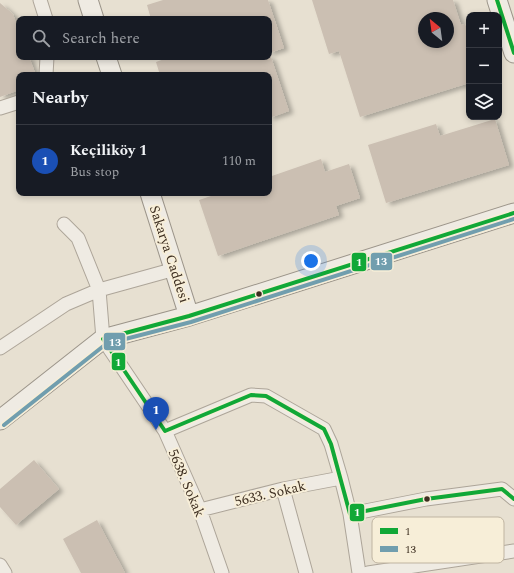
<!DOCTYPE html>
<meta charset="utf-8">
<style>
:root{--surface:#171b24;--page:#242831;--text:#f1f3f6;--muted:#9ea1a6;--line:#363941;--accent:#8c9099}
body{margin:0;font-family:Spectral,serif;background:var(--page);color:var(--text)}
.controls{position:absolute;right:12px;top:12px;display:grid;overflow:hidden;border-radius:8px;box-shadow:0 2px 6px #0003}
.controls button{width:36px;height:36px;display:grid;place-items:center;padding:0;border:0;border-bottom:1px solid var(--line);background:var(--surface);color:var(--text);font:20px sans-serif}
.compass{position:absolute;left:418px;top:12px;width:36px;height:36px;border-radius:50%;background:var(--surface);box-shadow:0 2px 6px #0003;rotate:331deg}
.you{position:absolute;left:311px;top:261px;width:14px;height:14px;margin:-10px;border:3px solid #fff;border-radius:50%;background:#1a73e8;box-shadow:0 0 0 6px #1a73e833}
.badge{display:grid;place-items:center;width:26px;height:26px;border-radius:50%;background:var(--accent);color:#fff;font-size:13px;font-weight:700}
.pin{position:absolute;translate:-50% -33px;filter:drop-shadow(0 1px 2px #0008)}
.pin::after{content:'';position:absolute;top:21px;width:14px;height:12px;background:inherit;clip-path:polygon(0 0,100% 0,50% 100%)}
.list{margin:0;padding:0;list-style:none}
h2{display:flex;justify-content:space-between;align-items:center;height:52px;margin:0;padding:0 16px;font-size:17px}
h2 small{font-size:13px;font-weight:400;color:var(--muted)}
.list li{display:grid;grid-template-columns:26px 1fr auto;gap:12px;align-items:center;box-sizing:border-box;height:72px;padding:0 16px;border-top:1px solid var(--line)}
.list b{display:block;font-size:15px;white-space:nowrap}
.list p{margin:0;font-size:13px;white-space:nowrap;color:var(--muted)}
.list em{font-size:13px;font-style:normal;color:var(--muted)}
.icon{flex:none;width:22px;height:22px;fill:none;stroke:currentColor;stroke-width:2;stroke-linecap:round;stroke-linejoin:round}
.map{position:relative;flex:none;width:514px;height:573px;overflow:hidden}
.search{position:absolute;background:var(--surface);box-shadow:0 2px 6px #0003;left:16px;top:16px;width:256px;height:44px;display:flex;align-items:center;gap:10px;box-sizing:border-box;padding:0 14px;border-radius:8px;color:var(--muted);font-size:15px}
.panel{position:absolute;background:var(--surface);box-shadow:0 2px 6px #0003;left:16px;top:72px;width:256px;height:124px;border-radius:8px}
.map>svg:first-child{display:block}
.building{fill:#cbbfb2;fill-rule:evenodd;filter:url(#shadow)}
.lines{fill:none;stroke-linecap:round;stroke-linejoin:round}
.street-casing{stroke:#ada599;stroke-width:15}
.secondary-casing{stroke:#9c958a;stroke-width:21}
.street{stroke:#efebe3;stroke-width:13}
.secondary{stroke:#efebe3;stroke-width:19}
.bus-1-casing{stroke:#f7eed8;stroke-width:7}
.bus-2-casing{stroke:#f7eed8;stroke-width:7}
.bus-1{stroke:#11a837;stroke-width:4}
.bus-2{stroke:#719eae;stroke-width:4}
.bus-dot{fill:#3d2e20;stroke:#f7eed8;stroke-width:1.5}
.labels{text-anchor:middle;stroke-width:4;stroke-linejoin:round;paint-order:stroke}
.street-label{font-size:14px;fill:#3d2e20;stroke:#f7eed8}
.key{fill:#f7eed8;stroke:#bfb4a1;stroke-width:1}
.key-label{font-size:11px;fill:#3d2e20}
.line-badge{stroke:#f7eed8;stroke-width:1.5}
.badge-label{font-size:11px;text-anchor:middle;font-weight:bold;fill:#fff}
</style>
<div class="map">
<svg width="514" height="573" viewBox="0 0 514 573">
<defs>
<filter id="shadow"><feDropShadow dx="4.5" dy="2.5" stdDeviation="2" flood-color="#0004"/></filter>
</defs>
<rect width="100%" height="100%" fill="#e7e0d1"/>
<!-- building -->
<path class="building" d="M163,0H268L284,48L269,53V19H151L147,5Z
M312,0H453L461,25L465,24L469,35V83L360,117L339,51L329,54ZM424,18H448V42H424Z
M0,3L13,14L19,31V57H29L36,75H19V90L0,97Z
M170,57H271L289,111L269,118V75H160L156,62Z
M495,119L509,165L386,203L368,145L436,124L440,136Z
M321,159L325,172L349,164L360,198L336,206L339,215L218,256L199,200L220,193H269V177Z
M34,460L59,489L16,525L0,507V489Z
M97,520L125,573H81L63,539Z"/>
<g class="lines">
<!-- street casing -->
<g class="street-casing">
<path id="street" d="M40,0L46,19
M46,75L47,57
M0,108L19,102
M64,224L78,238L99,290L103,339L165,431L200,510L222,573
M0,348L66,304L99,290L175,269
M165,431L251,395L266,396L324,429L331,444L341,478L350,514L359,573
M283,489L306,573
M200,510L283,489L341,478
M350,514L426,499L502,489L514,499
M0,565L5,573
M368,573L514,551"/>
</g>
<!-- secondary casing -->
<g class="secondary-casing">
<path id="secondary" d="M88,0L94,19
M497,0L514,53
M106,57L112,75
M150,193L189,316
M0,420L103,339L189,316L514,213"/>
</g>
<!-- street -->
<use href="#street" class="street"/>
<!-- secondary -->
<use href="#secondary" class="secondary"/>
<!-- bus-1 casing -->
<g class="bus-1-casing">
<path id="bus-1" d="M497,0L514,53
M514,213L189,316L103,339L165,431L251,395L266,396L324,429L331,444L350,514L426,499L502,489L514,499"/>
</g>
<!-- bus-2 casing -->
<g class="bus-2-casing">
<path id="bus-2" d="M4,425L106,344L191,322L514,219"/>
</g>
<!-- bus-1 -->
<use href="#bus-1" class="bus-1"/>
<!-- bus-2 -->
<use href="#bus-2" class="bus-2"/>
</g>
<!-- markers -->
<g class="bus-dot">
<circle cx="259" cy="294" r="3.5"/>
<circle cx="427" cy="499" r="3.5"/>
</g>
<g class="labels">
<!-- street labels -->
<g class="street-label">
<text transform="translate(170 254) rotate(72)" y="5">Sakarya Caddesi</text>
<text transform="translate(187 483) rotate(67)" y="5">5638. Sokak</text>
<text transform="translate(270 493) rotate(-13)" y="5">5633. Sokak</text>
</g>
</g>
<!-- legend -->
<rect x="372" y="517" width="132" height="46" rx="6" class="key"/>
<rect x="380" y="528" width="18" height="6" fill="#11a837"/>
<rect x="380" y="546" width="18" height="6" fill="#719eae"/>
<g class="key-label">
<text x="405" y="535">1</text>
<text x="405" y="553">13</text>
</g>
<g class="line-badge">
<rect x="370" y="252" width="23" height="19" rx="4" fill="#719eae"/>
<rect x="351" y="252" width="16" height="20" rx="4" fill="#11a837"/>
<rect x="103" y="332" width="23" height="19" rx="4" fill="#719eae"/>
<rect x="111" y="352" width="15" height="19" rx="4" fill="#11a837"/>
<rect x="349" y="503" width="16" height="19" rx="4" fill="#11a837"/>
</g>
<g class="badge-label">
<text x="381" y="265">13</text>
<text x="359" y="266">1</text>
<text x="115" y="346">13</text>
<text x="118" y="366">1</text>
<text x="357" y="516">1</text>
</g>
</svg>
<div class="controls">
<button>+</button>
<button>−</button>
<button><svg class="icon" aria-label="layers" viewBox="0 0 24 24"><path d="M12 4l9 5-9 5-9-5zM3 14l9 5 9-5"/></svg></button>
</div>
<svg class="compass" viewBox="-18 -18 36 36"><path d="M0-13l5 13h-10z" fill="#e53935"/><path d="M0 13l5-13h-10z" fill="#9ea1a6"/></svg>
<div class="you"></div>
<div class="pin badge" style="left:156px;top:430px;background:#1a4fb4">1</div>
<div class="search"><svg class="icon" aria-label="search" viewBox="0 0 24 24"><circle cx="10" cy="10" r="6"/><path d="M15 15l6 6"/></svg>Search here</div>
<section class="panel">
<h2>Nearby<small></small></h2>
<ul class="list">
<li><span class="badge" style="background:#1a4fb4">1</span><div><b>Keçiliköy 1</b><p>Bus stop</p></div><em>110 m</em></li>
</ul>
</section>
</div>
